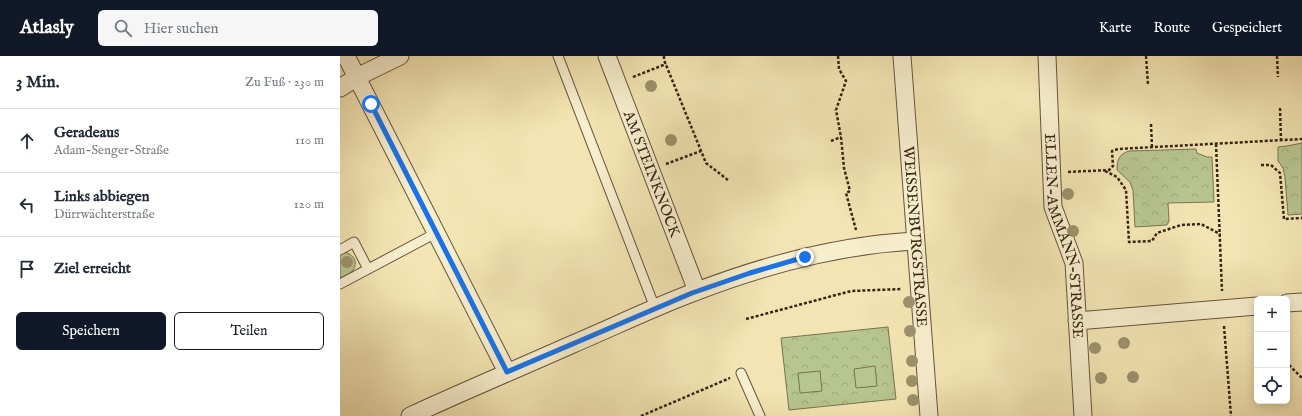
<!DOCTYPE html>
<html lang="de">
<meta charset="utf-8">
<style>
:root{--surface:#fff;--page:#f6f6f7;--text:#1f2937;--muted:#747a83;--line:#e0e1e3;--accent:#111827}
body{margin:0;font-family:"IM FELL English",serif;background:var(--page);color:var(--text)}
.controls{position:absolute;right:12px;bottom:12px;display:grid;overflow:hidden;border-radius:6px;box-shadow:0 2px 10px #0003}
.controls button{width:36px;height:36px;display:grid;place-items:center;padding:0;border:0;border-bottom:1px solid var(--line);background:var(--surface);color:var(--text);font:20px sans-serif}
.stop{position:absolute;width:12px;height:12px;margin:-9px;border:3px solid #1a73e8;border-radius:50%;background:#fff}
.stop.end{background:#1a73e8;border-color:#fff;box-shadow:0 1px 4px #0008}
.list{margin:0;padding:0;list-style:none}
h2{display:flex;justify-content:space-between;align-items:center;height:52px;margin:0;padding:0 16px;font-size:17px}
h2 small{font-size:13px;font-weight:400;color:var(--muted)}
.list li{display:grid;grid-template-columns:26px 1fr auto;gap:12px;align-items:center;box-sizing:border-box;height:64px;padding:0 16px;border-top:1px solid var(--line)}
.list b{display:block;font-size:15px;white-space:nowrap}
.list p{margin:0;font-size:13px;white-space:nowrap;color:var(--muted)}
.list em{font-size:13px;font-style:normal;color:var(--muted)}
.actions{display:flex;gap:8px;padding:12px 16px}
.actions a{flex:1;padding:9px 0;border:1px solid var(--accent);border-radius:6px;text-align:center;font-size:14px;color:var(--accent)}
.actions .main{background:var(--accent);color:#fff}
.icon{flex:none;width:22px;height:22px;fill:none;stroke:currentColor;stroke-width:2;stroke-linecap:round;stroke-linejoin:round}
.map{position:relative;flex:none;width:962px;height:360px;overflow:hidden}
header{display:flex;align-items:center;gap:24px;box-sizing:border-box;height:56px;padding:0 20px;background:var(--accent);color:#fff}
header strong{font-size:19px}
nav{display:flex;gap:22px;margin-inline-start:auto;font-size:14px}
.search{width:280px;height:36px;background:var(--page);display:flex;align-items:center;gap:10px;box-sizing:border-box;padding:0 14px;border-radius:6px;color:var(--muted);font-size:15px}
main{display:flex}
aside{flex:1;background:var(--surface)}
.map>svg:first-child{display:block}
.grass{fill:url(#grass-tufts);stroke:#777452}
.park{fill:url(#park-crowns);stroke:#777452}
.pitch{fill:#b7c58f;stroke:#777452}
.lines{fill:none;stroke-linecap:round;stroke-linejoin:round}
.lane-casing{stroke:#66543c;stroke-width:11}
.street-casing{stroke:#66543c;stroke-width:19}
.path{stroke:#372414;stroke-width:2.5;stroke-dasharray:3 2;stroke-linecap:butt}
.lane{stroke:#f7eece;stroke-width:9}
.street{stroke:#f7eece;stroke-width:17}
.tree{fill:#9d916d}
.route{stroke:#1a73e8;stroke-width:5}
.labels{text-anchor:middle;stroke-width:3.5;stroke-linejoin:round;paint-order:stroke}
.street-label{font-size:15px;fill:#372414;stroke:#f7eece}
</style>
<header>
<strong>Atlasly</strong>
<div class="search"><svg class="icon" aria-label="search" viewBox="0 0 24 24"><circle cx="10" cy="10" r="6"/><path d="M15 15l6 6"/></svg>Hier suchen</div>
<nav><a>Karte</a><a>Route</a><a>Gespeichert</a></nav>
</header>
<main>
<aside>
<h2>3 Min.<small>Zu Fuß · 230 m</small></h2>
<ul class="list">
<li><svg class="icon" aria-label="ahead" viewBox="0 0 24 24"><path d="M12 20V5M6 11l6-6 6 6"/></svg><div><b>Geradeaus</b><p>Adam-Senger-Straße</p></div><em>110 m</em></li>
<li><svg class="icon" aria-label="left" viewBox="0 0 24 24"><path d="M17 20v-9H6M10 6l-5 5 5 5"/></svg><div><b>Links abbiegen</b><p>Dürrwächterstraße</p></div><em>120 m</em></li>
<li><svg class="icon" aria-label="arrive" viewBox="0 0 24 24"><path d="M6 21V4h12l-3 4 3 4H6"/></svg><div><b>Ziel erreicht</b></div></li>
</ul>
<div class="actions"><a class="main">Speichern</a><a>Teilen</a></div>
</aside>
<div class="map">
<svg width="962" height="360" viewBox="0 0 962 360">
<defs>
<pattern id="grass-tufts" width="24" height="20" patternUnits="userSpaceOnUse"><rect width="24" height="20" fill="#b7c58f"/><path d="M3 7l-1-3M5 7V3M7 7l1-3M15 17l-1-3M17 17v-4M19 17l1-3" fill="none" stroke="#9ea97a"/></pattern>
<pattern id="park-crowns" width="20" height="18" patternUnits="userSpaceOnUse"><rect width="20" height="18" fill="#b7c58f"/><path d="M2 6a3 3 0 1 1 6 0M12 15a3 3 0 1 1 6 0" fill="none" stroke="#9ea97a"/></pattern>
</defs>
<rect width="100%" height="100%" fill="#f3e5b3"/>
<filter id="stains"><feTurbulence type="fractalNoise" baseFrequency=".005" numOctaves="4"/><feColorMatrix values="0 0 0 0 .2 0 0 0 0 .09 0 0 0 0 .02 0 0 0 .5 -.17"/></filter>
<radialGradient id="worn" r=".72"><stop offset=".6" stop-color="#630" stop-opacity="0"/><stop offset="1" stop-color="#630" stop-opacity=".3"/></radialGradient>
<!-- grass -->
<path class="grass" d="M0,196C10,195 20,204 13,214C11,218 4,220 0,222Z"/>
<!-- park -->
<path class="park" d="M962,87V158L948,159L945,121L943,112L938,105V91L947,90Z
M856,93L857,97L867,101H872L874,146L828,147L829,165L827,169L795,171L793,134L790,126L777,114C777,104 779,98 789,95Z
M548,271L556,343L449,354L441,282Z"/>
<!-- pitch -->
<path class="pitch" d="M535,310L537,330L516,332L514,313Z
M480,315L482,335L460,337L458,317Z"/>
<g class="lines">
<!-- lane casing -->
<g class="lane-casing">
<path id="lane" d="M218,0L315,252
M0,194L14,186L28,213
M0,228L96,177
M401,317L420,360"/>
</g>
<!-- street casing -->
<g class="street-casing">
<g id="street">
<path d="M6,0L167,316"/>
<path id="s1" d="M267,0L357,235"/>
<path id="s2" d="M562,0L589,360"/>
<path id="s3" d="M707,0L713,151L734,207L743,360"/>
<path d="M0,32L17,21L60,0"/>
<path d="M947,247L962,246"/>
<path d="M737,265L917,250"/>
<path d="M70,360C124,335 179,312 233,288C273,271 312,252 352,237C424,209 499,189 575,185"/>
</g>
</g>
<!-- path -->
<path class="path" d="M324,0V4L366,107L388,124
M498,0L499,13L506,25L496,54L501,81L504,112L510,135L506,137L516,174
M806,0L808,29
M937,0L938,21
M293,21L326,8
M940,52L941,84
M811,68L812,91
M491,85L501,81
M876,88L882,235
M326,108L361,95
M921,109H931L940,117L944,163L962,162
M765,115L777,121L786,134L789,186L812,185L817,177L841,169L861,168L880,178
M728,116L769,114L773,110L772,95L778,93L962,83
M406,263L511,235L562,233
M884,270L891,360
M949,309L962,322
M301,360L390,322"/>
<!-- lane -->
<use href="#lane" class="lane"/>
<!-- street -->
<use href="#street" class="street"/>
</g>
<!-- trees -->
<g class="tree">
<circle cx="311" cy="30" r="6"/>
<circle cx="331" cy="84" r="6"/>
<circle cx="728" cy="138" r="6"/>
<circle cx="733" cy="175" r="6"/>
<circle cx="7" cy="206" r="6"/>
<circle cx="569" cy="246" r="6"/>
<circle cx="570" cy="275" r="6"/>
<circle cx="784" cy="287" r="6"/>
<circle cx="755" cy="292" r="6"/>
<circle cx="572" cy="305" r="6"/>
<circle cx="793" cy="321" r="6"/>
<circle cx="761" cy="322" r="6"/>
<circle cx="572" cy="325" r="6"/>
<circle cx="573" cy="344" r="6"/>
</g>
<g class="lines">
<!-- route -->
<path class="route" d="M31,48L167,316L352,237L410,217L465,201"/>
</g>
<g class="labels">
<!-- street labels -->
<g class="street-label">
<text dy="5" stroke="none"><textPath href="#s1" startOffset="126">AM STEINKNOCK</textPath></text>
<text dy="5" stroke="none"><textPath href="#s2" startOffset="181">WEISSENBURGSTRASSE</textPath></text>
<text dy="5" stroke="none"><textPath href="#s3" startOffset="182">ELLEN-AMMANN-STRASSE</textPath></text>
</g>
</g>
<rect width="100%" height="100%" filter="url(#stains)"/>
<rect width="100%" height="100%" fill="url(#worn)"/>
</svg>
<div class="controls">
<button>+</button>
<button>−</button>
<button><svg class="icon" aria-label="locate" viewBox="0 0 24 24"><circle cx="12" cy="12" r="6"/><path d="M12 2v4M12 18v4M2 12h4M18 12h4"/></svg></button>
</div>
<div class="stop" style="left:31px;top:48px"></div>
<div class="stop end" style="left:465px;top:201px"></div>
</div>
</main>
